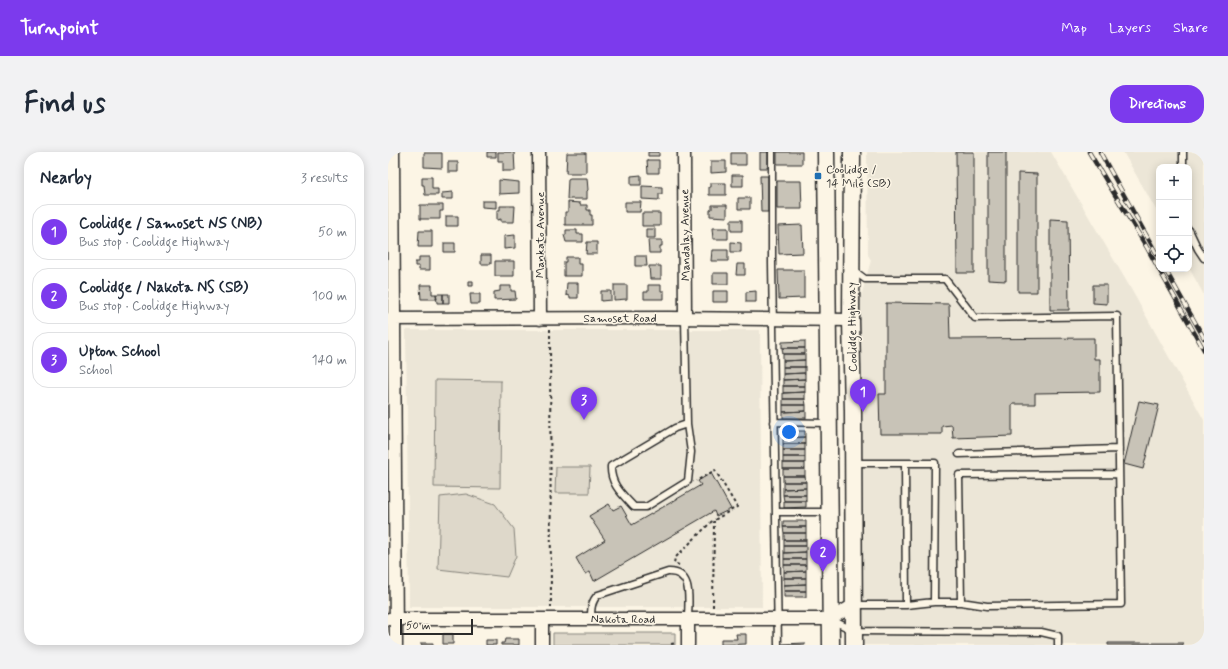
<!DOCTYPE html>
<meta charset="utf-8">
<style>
:root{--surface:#fff;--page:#f2f2f3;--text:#1f2937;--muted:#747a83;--line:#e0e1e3;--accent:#7c3aed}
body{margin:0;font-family:Mynerve,sans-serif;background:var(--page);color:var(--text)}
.controls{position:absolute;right:12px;top:12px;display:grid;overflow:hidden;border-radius:8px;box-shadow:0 2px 10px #0003}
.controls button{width:36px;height:36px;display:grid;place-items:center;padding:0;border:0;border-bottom:1px solid var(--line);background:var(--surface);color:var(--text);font:20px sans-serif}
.scale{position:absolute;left:12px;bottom:10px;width:73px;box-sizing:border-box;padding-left:4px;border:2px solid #2b2b2b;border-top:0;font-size:11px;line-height:14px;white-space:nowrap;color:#2b2b2b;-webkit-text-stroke:3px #fcf5e5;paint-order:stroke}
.you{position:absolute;left:401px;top:280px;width:14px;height:14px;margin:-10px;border:3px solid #fff;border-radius:50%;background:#1a73e8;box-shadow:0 0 0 6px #1a73e833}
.badge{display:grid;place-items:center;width:26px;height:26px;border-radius:50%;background:var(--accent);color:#fff;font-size:13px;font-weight:700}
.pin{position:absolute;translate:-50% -33px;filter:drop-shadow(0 1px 2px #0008)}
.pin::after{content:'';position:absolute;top:21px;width:14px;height:12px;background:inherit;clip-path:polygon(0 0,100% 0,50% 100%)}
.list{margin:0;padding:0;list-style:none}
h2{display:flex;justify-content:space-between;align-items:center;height:52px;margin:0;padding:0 16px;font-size:17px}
h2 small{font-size:13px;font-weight:400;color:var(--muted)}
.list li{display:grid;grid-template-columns:26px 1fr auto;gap:12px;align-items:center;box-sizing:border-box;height:56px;margin:0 8px 8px;padding:0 8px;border:1px solid var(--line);border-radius:16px}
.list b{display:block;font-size:15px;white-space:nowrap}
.list p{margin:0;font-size:13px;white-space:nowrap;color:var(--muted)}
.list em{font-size:13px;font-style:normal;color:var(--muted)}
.icon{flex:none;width:22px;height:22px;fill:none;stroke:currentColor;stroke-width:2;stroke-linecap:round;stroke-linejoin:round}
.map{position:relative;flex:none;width:816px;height:493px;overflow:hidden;border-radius:16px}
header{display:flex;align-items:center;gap:24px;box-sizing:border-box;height:56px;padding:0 20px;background:var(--accent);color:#fff}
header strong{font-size:19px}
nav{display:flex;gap:22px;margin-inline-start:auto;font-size:14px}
.intro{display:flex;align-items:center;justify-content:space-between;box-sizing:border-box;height:96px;padding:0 24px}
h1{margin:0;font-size:28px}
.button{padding:10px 18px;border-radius:16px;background:var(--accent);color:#fff;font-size:14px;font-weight:700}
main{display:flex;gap:24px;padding:0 24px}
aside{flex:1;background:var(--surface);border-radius:16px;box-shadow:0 2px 10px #0003}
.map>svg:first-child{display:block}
.built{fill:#ece6d7}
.green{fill:#ded8ca;stroke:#84827a}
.building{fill:#c8c3b7;stroke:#2b2b2b}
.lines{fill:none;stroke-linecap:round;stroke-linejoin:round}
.lane-casing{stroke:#2b2b2b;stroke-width:9}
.street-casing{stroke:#2b2b2b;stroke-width:15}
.secondary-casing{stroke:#2b2b2b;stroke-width:19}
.path{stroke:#2b2b2b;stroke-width:2;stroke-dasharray:3 3;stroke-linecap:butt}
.lane{stroke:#fcf5e5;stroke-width:6}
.street{stroke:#fcf5e5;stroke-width:12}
.secondary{stroke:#fcf5e5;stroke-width:16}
.rail-casing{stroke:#2b2b2b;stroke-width:4.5}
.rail{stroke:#fcf5e5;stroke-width:3;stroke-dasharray:9;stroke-linecap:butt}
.poi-dot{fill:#1f6fb2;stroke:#fcf5e5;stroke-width:1.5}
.labels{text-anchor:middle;stroke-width:3;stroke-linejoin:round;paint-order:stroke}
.poi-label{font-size:12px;fill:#2b2b2b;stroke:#fcf5e5;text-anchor:start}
.street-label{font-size:12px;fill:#2b2b2b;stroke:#fcf5e5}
</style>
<header>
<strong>Turnpoint</strong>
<nav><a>Map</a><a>Layers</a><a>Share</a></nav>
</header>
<div class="intro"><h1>Find us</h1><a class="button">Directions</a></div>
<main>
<aside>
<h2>Nearby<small>3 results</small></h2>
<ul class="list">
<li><span class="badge">1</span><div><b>Coolidge / Samoset NS (NB)</b><p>Bus stop · Coolidge Highway</p></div><em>50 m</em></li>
<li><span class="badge">2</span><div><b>Coolidge / Nakota NS (SB)</b><p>Bus stop · Coolidge Highway</p></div><em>100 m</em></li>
<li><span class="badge">3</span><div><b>Upton School</b><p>School</p></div><em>140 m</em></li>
</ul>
</aside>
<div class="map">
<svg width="816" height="493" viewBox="0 0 816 493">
<rect width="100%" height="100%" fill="#fcf5e5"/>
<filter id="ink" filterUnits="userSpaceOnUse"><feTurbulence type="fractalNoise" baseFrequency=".025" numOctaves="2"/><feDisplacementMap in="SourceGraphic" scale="8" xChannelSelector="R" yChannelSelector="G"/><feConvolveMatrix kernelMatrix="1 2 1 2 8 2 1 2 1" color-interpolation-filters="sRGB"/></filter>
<g filter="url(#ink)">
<!-- built -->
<path class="built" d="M479,0H663L743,137L816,268V493H473L470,156L483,108L480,103Z
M735,0H816V143L801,116V15H771V63Z
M18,178H372L374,455H21Z"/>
<!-- green -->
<path class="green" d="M47,228L113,229L112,336L46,335Z
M168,315H202L201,341H167Z
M78,342L107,352L126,377L128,404L119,425L50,417L52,345Z
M165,481H287V493H165Z"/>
<!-- building -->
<path class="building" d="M99,0H108V5H99Z
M110,0H126L127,19H115V9H110Z
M260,0H271V4H260Z
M372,0H380V16H372Z
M389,0H414V12H389Z
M568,0H586V121H569Z
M600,0H618V129L600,128Z
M36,1H54V16L36,15Z
M179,1H198V21H178Z
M343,1H358V13H343Z
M259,8H271V21H260Z
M323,9H338V20L323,21Z
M60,10H70V20H60Z
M630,21L649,22V140H630Z
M253,23V33H243V24Z
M344,23H355V34H344Z
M372,24H380V60H373Z
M34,25H44V37H50V43H37L36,33H34Z
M182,26H199L200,38L199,39V47H179L180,27Z
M111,28L131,30V41L111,42Z
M389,29H413L414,57H389Z
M323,31H338V43H321V35H323Z
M254,34L274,35V42H271V48L254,47Z
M65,40V47H54V41Z
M350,46H362V57H350Z
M94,49H108V56L94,55Z
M180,50L192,51V53H199V58H202V63H204V73H177V60H180Z
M237,50H253L252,60H237Z
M32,53H55V59H52V67H32Z
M324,53H339V65L322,64V58L324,57Z
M112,54H127L126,70H113V67L109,68V58H112Z
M254,61H272V74H254Z
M58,64H70V74H58Z
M662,67L680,68L681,158H662Z
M343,68H354V79H343Z
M414,73L415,101L391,102L390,74Z
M324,76H340V87H325Z
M258,77H267V86H258Z
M178,78H189V82H195V90H178L176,83H178Z
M31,79H44V95H30Z
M127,83V96L116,97V84Z
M260,88H274V94H272V101H261Z
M199,90H209V102H198Z
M343,90L353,91V100H343Z
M56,91H67V100H56Z
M324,98H340V109H323Z
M93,103H103V112H93Z
M247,104H258L259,114H247Z
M31,105H42V118H31V114H27V110H31Z
M178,105H190V112H194V124H176V110H178Z
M107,109H126V124H107Z
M349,112H357V123H348Z
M261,114H273V127H262Z
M390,118H416V146L391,147Z
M325,121H340V132H325Z
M80,129H85V134H80Z
M179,131H190V146H182V144L178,143Z
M32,133H44V142H48L49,147H33Z
M226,133H239V147L226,148Z
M260,133H273V139H276V147H256V140H260Z
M705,133H719V152L705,151Z
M112,134H123V139H127L128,147L106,148V140L112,139Z
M213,139H223V148L213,149Z
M325,139H340V150H325Z
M368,139V150H358V140Z
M48,142H55V151H49Z
M55,142H61V151H55Z
M82,142H92V152H83Z
M498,151L561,152L562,187L706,186V207H712V240L647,241V252H624V284L565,286L564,273L554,274V282H492L491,242H498Z
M417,189V196H394V190Z
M394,196H417V202H395Z
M395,202H417V208L395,209Z
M417,208V215H395V209Z
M395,215H417V221L395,222Z
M417,221V227L395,228V222Z
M417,227V234H395V228Z
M395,234H417V240L395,241Z
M417,240V247H395V241Z
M395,247H417L418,253H395Z
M751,249L771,253L755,317L736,312Z
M395,253H418V259L395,260Z
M418,259V266H395V260Z
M395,279H417V285L395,286Z
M417,285V292H395V286Z
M395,292H417V298H395Z
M395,298H417V305H395Z
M395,305H417V311H395Z
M395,311H417V317H395Z
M395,317H417V324H395Z
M323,321L343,357L328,364L326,359L206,429L202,420L197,422L188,406L217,388L201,364L221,352L225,358L233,354L244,373L313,333L310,329Z
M395,324H417L418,330H395Z
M395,330H418V336L395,337Z
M418,336V343H395V337Z
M395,343H418V349H396Z
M396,349H418V355L396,356Z
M395,369H418V375H395Z
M395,375H418V381H396Z
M396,381H418V388H396Z
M396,388H418V394H396Z
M396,394H418V400L396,401Z
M418,400V407H396V401Z
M396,407H418V413H396Z
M396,413H418V419L396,420Z
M418,419V426H396V420Z
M396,426H418V432L396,433Z
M418,432V439H396V433Z
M396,439H418V445H396Z
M55,482H65V492H55Z
M348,482H358V492L333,493V487H349Z
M117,487H131V493H113V491H116Z
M98,488H108V493H98Z
M33,491H45V493H33Z
M417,491V493H395V492Z
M720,491H795V493H720Z"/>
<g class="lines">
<!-- lane casing -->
<g class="lane-casing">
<path id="lane" d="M384,0V112L390,493
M795,15V0
M801,78L810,97L816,106
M465,118L477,127H557L587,166L729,164L733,452L599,454L573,450H546L547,311H467
M297,166L299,272L303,300L300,329L258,355H246C234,342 222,332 223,314L287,276L299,272
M386,270L440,271
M571,302L731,297
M517,311L518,453
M388,360H441
M573,450L571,323L731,322
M466,453H518L546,450
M203,467C203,458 203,449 210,443L280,420C306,419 300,449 300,467
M444,468L466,479L653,480L670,484V493"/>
</g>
<!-- street casing -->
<g class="street-casing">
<path id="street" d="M5,0L8,493
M151,0L152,167
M296,0L297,166
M0,167L280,166L463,168
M1,467H442L466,453
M154,467V493
M300,493V467"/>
</g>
<!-- secondary casing -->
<g class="secondary-casing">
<path id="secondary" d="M438,0L443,493
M464,0L463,168L465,259L466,493"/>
</g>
<!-- path -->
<path class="path" d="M162,177L163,456
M291,413L286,411L287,406L323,370L349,355L327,318L308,329
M325,455L326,369
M283,492L288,491"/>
<!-- lane -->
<use href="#lane" class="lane"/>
<!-- street -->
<use href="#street" class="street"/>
<!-- secondary -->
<use href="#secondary" class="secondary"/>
<!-- rail casing -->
<g class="rail-casing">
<path id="rail" d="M701,0L758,94L816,198
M712,0L771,106
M777,117L816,186"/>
</g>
<!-- rail -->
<use href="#rail" class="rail"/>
</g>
</g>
<!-- markers -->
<rect class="poi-dot" x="426" y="20" width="8" height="8" rx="2"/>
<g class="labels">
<!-- poi labels -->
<g class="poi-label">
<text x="438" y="21">Coolidge /<tspan x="438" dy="14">14 Mile (SB)</tspan></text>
</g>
<!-- street labels -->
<g class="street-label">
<text transform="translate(152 83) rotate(-90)" y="4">Mankato Avenue</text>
<text transform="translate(297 83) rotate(-91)" y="4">Mandalay Avenue</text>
<text x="232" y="170">Samoset Road</text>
<text transform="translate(464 175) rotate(-91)" y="4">Coolidge Highway</text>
<text x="235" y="471">Nakota Road</text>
</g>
</g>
</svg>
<div class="controls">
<button>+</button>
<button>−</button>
<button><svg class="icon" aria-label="locate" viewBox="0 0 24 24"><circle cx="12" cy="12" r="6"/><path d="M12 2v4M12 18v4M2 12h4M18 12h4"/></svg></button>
</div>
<div class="scale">50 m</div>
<div class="you"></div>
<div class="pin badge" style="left:475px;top:260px">1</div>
<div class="pin badge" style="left:435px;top:420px">2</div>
<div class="pin badge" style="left:196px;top:268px">3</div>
</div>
</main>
